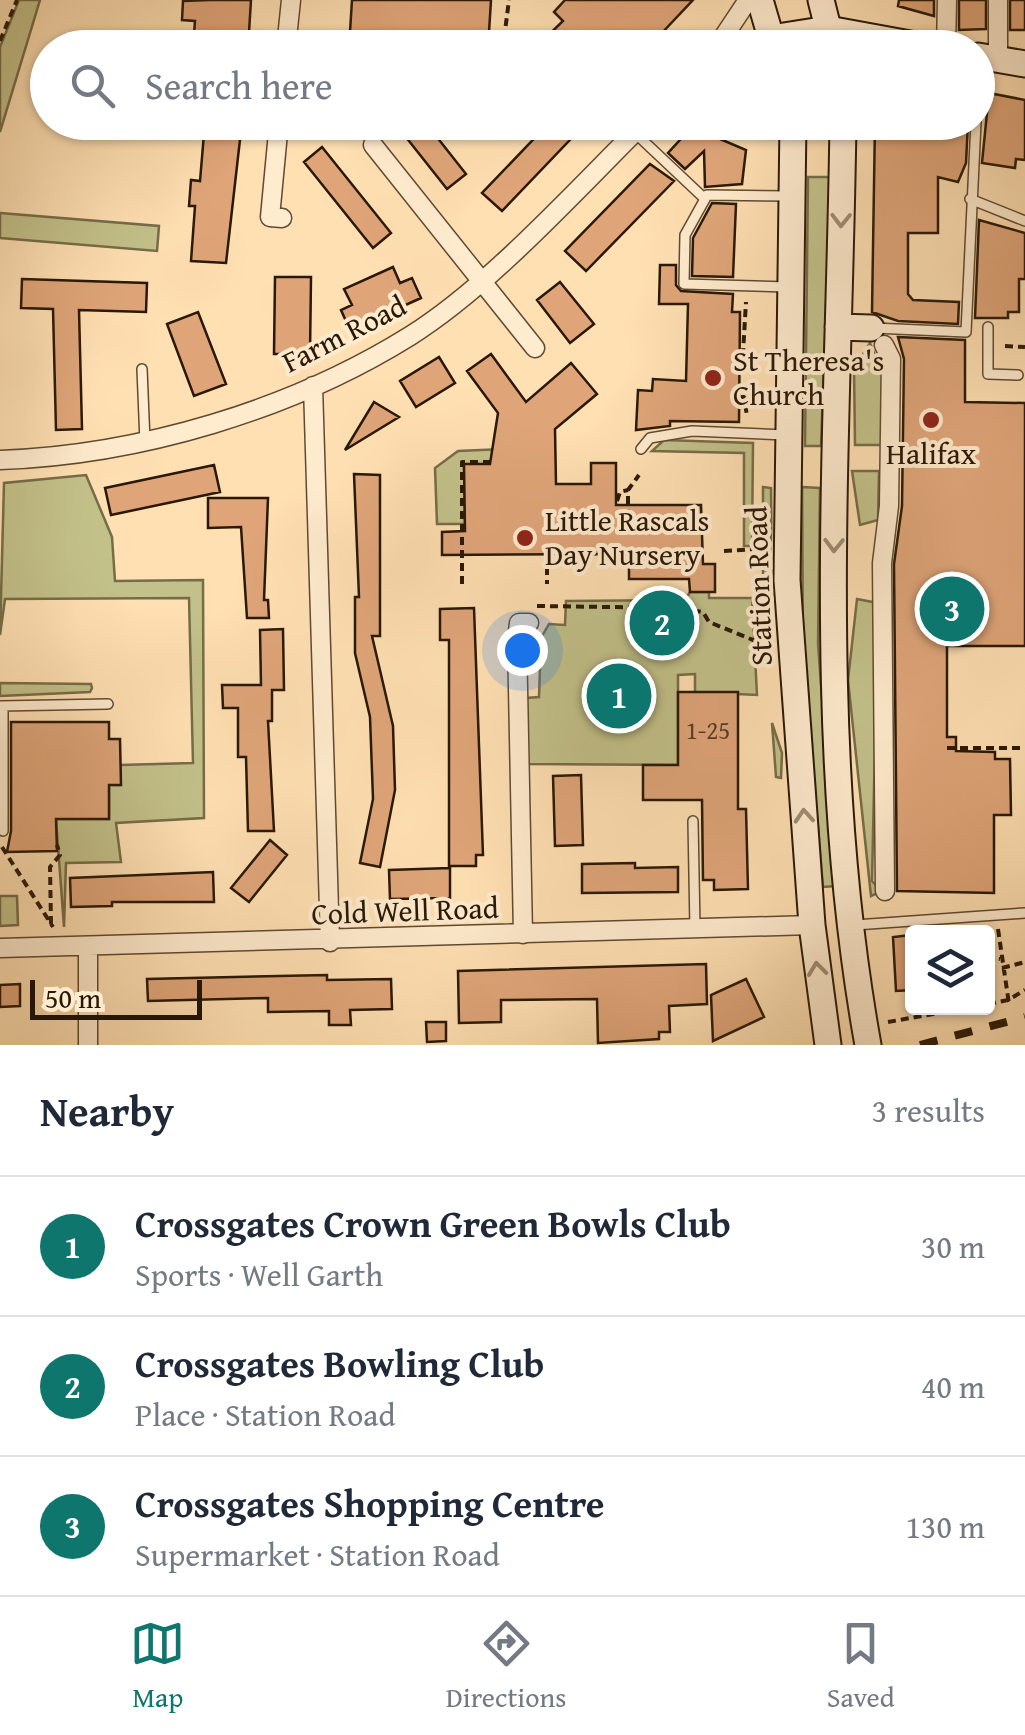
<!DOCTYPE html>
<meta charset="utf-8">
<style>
:root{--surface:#fff;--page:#f6f6f7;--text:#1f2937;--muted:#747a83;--line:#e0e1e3;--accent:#0f766e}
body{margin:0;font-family:"Gentium Book Plus",serif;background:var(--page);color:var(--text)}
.controls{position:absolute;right:30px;bottom:30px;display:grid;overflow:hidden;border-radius:10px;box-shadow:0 2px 8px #0004}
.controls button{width:90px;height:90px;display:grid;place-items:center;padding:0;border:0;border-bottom:2px solid var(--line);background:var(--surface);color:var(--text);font:50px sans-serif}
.scale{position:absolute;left:30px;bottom:25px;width:172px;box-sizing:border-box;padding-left:10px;border:5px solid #291807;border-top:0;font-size:28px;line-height:35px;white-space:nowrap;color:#291807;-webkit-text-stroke:8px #ffebce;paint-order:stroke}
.you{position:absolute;left:522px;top:650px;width:35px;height:35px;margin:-25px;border:8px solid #fff;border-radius:50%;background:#1a73e8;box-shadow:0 0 0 15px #1a73e833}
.badge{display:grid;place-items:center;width:65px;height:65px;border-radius:50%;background:var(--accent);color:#fff;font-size:32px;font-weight:700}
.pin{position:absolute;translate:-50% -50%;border:5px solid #fff;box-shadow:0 2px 10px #0006}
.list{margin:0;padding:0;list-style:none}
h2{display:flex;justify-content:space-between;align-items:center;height:130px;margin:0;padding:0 40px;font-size:42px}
h2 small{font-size:32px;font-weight:400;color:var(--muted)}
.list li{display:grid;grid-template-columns:65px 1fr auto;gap:30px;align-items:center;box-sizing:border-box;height:140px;padding:0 40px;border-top:2px solid var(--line)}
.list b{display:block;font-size:38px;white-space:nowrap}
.list p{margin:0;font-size:32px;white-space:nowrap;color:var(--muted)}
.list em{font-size:32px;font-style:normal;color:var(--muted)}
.icon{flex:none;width:55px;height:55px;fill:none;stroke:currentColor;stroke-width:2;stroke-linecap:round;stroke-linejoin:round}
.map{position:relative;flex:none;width:1025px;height:1045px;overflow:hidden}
.search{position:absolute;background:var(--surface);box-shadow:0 2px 8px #0004;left:30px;right:30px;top:30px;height:110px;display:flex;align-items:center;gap:25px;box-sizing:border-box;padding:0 35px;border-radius:55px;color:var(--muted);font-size:38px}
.sheet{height:550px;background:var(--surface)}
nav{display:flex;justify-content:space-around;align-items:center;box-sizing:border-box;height:140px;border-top:2px solid var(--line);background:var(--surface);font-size:28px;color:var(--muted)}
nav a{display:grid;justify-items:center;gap:5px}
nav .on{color:var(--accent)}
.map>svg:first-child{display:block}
.green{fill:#c3c18a;stroke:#766c48;stroke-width:2.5}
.building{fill:#dfa579;stroke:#291807;stroke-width:2.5}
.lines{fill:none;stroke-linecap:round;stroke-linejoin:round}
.lane-casing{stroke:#5e4a32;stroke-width:12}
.street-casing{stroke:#5e4a32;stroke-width:21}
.secondary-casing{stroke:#291807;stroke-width:29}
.path{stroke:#291807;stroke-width:4;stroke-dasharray:8 5;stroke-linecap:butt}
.lane{stroke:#ffebce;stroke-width:9}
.street{stroke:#ffebce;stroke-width:18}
.secondary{stroke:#ffebce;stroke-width:25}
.rail{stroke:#291807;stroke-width:8;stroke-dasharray:18 18;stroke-linecap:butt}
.oneway{stroke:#9f8c74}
.poi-dot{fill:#8f2418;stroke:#ffebce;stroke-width:4}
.labels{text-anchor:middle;stroke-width:8;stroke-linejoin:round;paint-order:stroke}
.number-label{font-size:25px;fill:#563b24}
.street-label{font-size:30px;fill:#291807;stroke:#ffebce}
.poi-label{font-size:30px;fill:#291807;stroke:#ffebce;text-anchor:start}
</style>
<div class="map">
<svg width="1025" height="1045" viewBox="0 0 1025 1045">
<rect width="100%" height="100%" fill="#ffe0b3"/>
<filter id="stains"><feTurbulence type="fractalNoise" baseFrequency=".002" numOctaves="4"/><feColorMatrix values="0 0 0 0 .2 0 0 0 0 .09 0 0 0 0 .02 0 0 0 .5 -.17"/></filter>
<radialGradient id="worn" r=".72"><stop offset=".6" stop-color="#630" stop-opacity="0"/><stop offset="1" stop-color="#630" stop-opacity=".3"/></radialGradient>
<!-- green -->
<path class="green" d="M19,0H40L0,132V47Z
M808,177H831L821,446H805Z
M0,213L159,226L157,251L0,238Z
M870,343L888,386L887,445H855L854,368Z
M664,440L753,443L752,546H744V453L652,451Z
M524,448V511L464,465L465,524H437L435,468L458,451Z
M852,471H879L878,520L860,525Z
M86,475L112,537L115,581L203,580L204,818L116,823L121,862L66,863L64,927L56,819H109V785H120V765L193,763L189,598L5,599L0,635L4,483Z
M763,487L771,488C771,520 774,553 763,584Z
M802,487L820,488L818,644L836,886L823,887L803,647Z
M690,592H709V598H752L757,695L695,692V674L678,675V765L527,764L526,698L539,697L541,638L549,624L565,625L566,601L685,600Z
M857,599L878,603L872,881L881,891L871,896L848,680Z
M0,683L91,684L92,688L90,692L0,696Z
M772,723L782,753L781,778L776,777Z
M0,896H17L18,925L0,926Z"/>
<!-- building -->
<path class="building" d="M210,0H251L248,48H215L216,36L194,34L195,21L182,20L183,1Z
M352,0H491L488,48H349Z
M565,0H693L660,35L657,48H535L563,21L554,12Z
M899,0H934V16L898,6Z
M959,0H986V29L959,30Z
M1010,0H1025V30H1010Z
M989,93L1025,100V160L1016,159L1015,168L982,163Z
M205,122H242L226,263L191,261L195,206H189L191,180L200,181Z
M394,122H425L466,174L447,189Z
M550,122H587L502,211L482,193Z
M875,122H968L966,163L958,182L938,177V233H908V294L913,300L959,302L958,324L898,321L872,312Z
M692,127L746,150L742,184L705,187L704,151L685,169L668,153Z
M322,147L391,233L373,248L304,162Z
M650,164L674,181L586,271L565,251Z
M712,203L736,204L733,277L692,276L693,238Z
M979,220L1025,233V279H1019V312H1008V318H975Z
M660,265H676V285L681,291L733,294L732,312H740L739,422L670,421V426L636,430L638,390L652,391L653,379L686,381L688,304H659Z
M393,267L400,283L412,278L421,298L350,330L341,310L352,305L344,289Z
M275,277H311L310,354H274Z
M22,279L147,283L146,312L79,310L82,429L56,430L53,309L21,308Z
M560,282L594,324L570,343L537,300Z
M198,312L226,384L194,396L167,324Z
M898,337L965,340V402L1025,403V646H947V737H956V751L995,752V759H1010L1011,815H994V893L897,891L894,564L902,506L904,359Z
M491,354L526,402L571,363L597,394L555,429L556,484H591V463H616V505H701L703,564H715V592H690L689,579H629V560H617V554L442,555V532L465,531L464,464H490L498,413L467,371Z
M439,357L455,383L416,407L400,381Z
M374,402L399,417L345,450Z
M214,465L220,492L111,515L105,488Z
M354,474L380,475V636H372L393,726L395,790L380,867L360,863L373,799L370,717L355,653V597H359Z
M208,498H268L264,600H268L269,618H247L241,527L208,528Z
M474,608L483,855H476V866H449V640H440V609Z
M283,629L284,690H272V721H268L274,831H248L246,757H238V708H223L222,685H261L260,630Z
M678,692H738V809H746L748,889L714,890V880H703L702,800H643V765H678Z
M11,722H109V739H120L121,785H109V819H56L57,851L7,852L11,831Z
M581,775L583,845L555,846L553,776Z
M270,840L287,855L249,902L231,888Z
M635,863V868L678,867V892L582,893V864Z
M450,868V898L390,899L389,870Z
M213,872L214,902H112V906L71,907L70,878Z
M912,935V990L896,991L893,937Z
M706,964L707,1004L669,1006L670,1032H659V1039L598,1043L597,999L501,1000V1022L459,1023L458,971Z
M327,975V980L391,979L392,1009L350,1010L351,1025H329V1011L268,1012V998L148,1001L147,979Z
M746,979L764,1017L713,1041L711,995Z
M20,984V1006L0,1007V985Z
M426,1022H446V1041L427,1042Z"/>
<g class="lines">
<!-- lane casing -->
<g class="lane-casing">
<path id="lane" d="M978,115L986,58
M635,133L705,199L707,195L787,196
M705,199L685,235L684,284L788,287
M970,199L1025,221
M988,327V374L1018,375
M873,328L966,332L976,122
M142,369L145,442
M641,449L650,438L692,431L786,435
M0,706L108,704
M3,706V831
M693,821L695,929
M855,925L1025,913"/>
</g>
<!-- street casing -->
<g class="street-casing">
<path id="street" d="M998,0V60
M286,48L291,0
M716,48L748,0
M745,48L771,38
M946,48L947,0
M279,122L270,217L282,218
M373,145L535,348
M884,345L891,359L889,506L882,563L885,891
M313,386L330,942
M0,460C140,455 291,410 410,336C491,285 575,191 645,122
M523,934L517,639L519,623H529
M0,948L812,925
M88,1045V947"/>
</g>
<!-- secondary casing -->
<g class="secondary-casing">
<path id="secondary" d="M760,0L774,48
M821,0L833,48
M771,38L828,29L932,48
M978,56L1025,64
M793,122L787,580L812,925L828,1045
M843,122C839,429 813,741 868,1045
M838,327L871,328"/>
</g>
<!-- path -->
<path class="path" d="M504,39L509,0
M0,41L17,0
M1005,346L1025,347
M740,352L743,353L746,302
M754,370L743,359V353H754
M739,397H744L747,416
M617,501L620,492L628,490
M628,517V490L639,475
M724,551L758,549
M547,554V584
M462,584V462H490
M537,606L677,608L703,612L709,622L758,642
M947,748H1025
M2,847L53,927
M51,924L50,867L60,855L57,845
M998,929L1009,1004
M988,941L990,958L1000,959
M1002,968L1025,962
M988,1004L1008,1000L1025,990
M888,1022L967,1008"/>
<!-- lane -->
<use href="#lane" class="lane"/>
<!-- street -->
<use href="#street" class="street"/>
<!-- secondary -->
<use href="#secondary" class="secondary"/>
<!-- rail -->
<path class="rail" d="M920,1045L1025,1017"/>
</g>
<!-- one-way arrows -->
<defs><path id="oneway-chevron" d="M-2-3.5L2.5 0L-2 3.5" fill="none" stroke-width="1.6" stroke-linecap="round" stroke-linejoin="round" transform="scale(2.5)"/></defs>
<g class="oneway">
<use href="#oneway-chevron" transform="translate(841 220) rotate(91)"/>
<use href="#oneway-chevron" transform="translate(834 545) rotate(91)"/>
<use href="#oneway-chevron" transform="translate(804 816) rotate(-94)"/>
<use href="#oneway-chevron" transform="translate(817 969) rotate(-97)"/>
</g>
<!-- markers -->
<g class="poi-dot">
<circle cx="713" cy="378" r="10"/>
<circle cx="931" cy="420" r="10"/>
<circle cx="525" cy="538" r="10"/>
</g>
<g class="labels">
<!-- number labels -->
<g class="number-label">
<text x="708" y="739">1-25</text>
</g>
<!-- street labels -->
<g class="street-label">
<text transform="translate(344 334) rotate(-27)" y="10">Farm Road</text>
<text transform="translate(759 586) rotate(-92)" y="10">Station Road</text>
<text transform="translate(405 911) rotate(-2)" y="10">Cold Well Road</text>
</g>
<!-- poi labels -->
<g class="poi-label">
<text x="733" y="371">St Theresa's<tspan x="733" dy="34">Church</tspan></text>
<text x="931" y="464" text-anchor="middle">Halifax</text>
<text x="545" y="531">Little Rascals<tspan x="545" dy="34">Day Nursery</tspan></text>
</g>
</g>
<rect width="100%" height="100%" filter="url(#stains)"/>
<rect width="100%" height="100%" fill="url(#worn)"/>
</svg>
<div class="controls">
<button><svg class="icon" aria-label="layers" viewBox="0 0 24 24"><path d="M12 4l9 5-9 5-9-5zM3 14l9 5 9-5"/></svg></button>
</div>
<div class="scale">50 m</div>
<div class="you"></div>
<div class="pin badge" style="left:619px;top:696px">1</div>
<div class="pin badge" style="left:662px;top:623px">2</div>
<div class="pin badge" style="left:952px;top:609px">3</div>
<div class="search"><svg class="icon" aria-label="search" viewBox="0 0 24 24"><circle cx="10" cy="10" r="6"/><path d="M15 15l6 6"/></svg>Search here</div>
</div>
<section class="sheet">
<h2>Nearby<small>3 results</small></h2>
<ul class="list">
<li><span class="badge">1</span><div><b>Crossgates Crown Green Bowls Club</b><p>Sports · Well Garth</p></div><em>30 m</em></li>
<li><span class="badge">2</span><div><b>Crossgates Bowling Club</b><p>Place · Station Road</p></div><em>40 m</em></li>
<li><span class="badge">3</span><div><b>Crossgates Shopping Centre</b><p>Supermarket · Station Road</p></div><em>130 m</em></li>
</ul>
</section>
<nav>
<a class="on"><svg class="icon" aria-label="map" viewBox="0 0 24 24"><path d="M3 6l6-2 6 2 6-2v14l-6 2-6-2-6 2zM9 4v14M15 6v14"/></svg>Map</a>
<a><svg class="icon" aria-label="directions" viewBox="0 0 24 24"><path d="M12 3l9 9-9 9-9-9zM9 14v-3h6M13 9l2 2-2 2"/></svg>Directions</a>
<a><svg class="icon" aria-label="saved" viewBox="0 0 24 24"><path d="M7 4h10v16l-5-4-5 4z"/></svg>Saved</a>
</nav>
